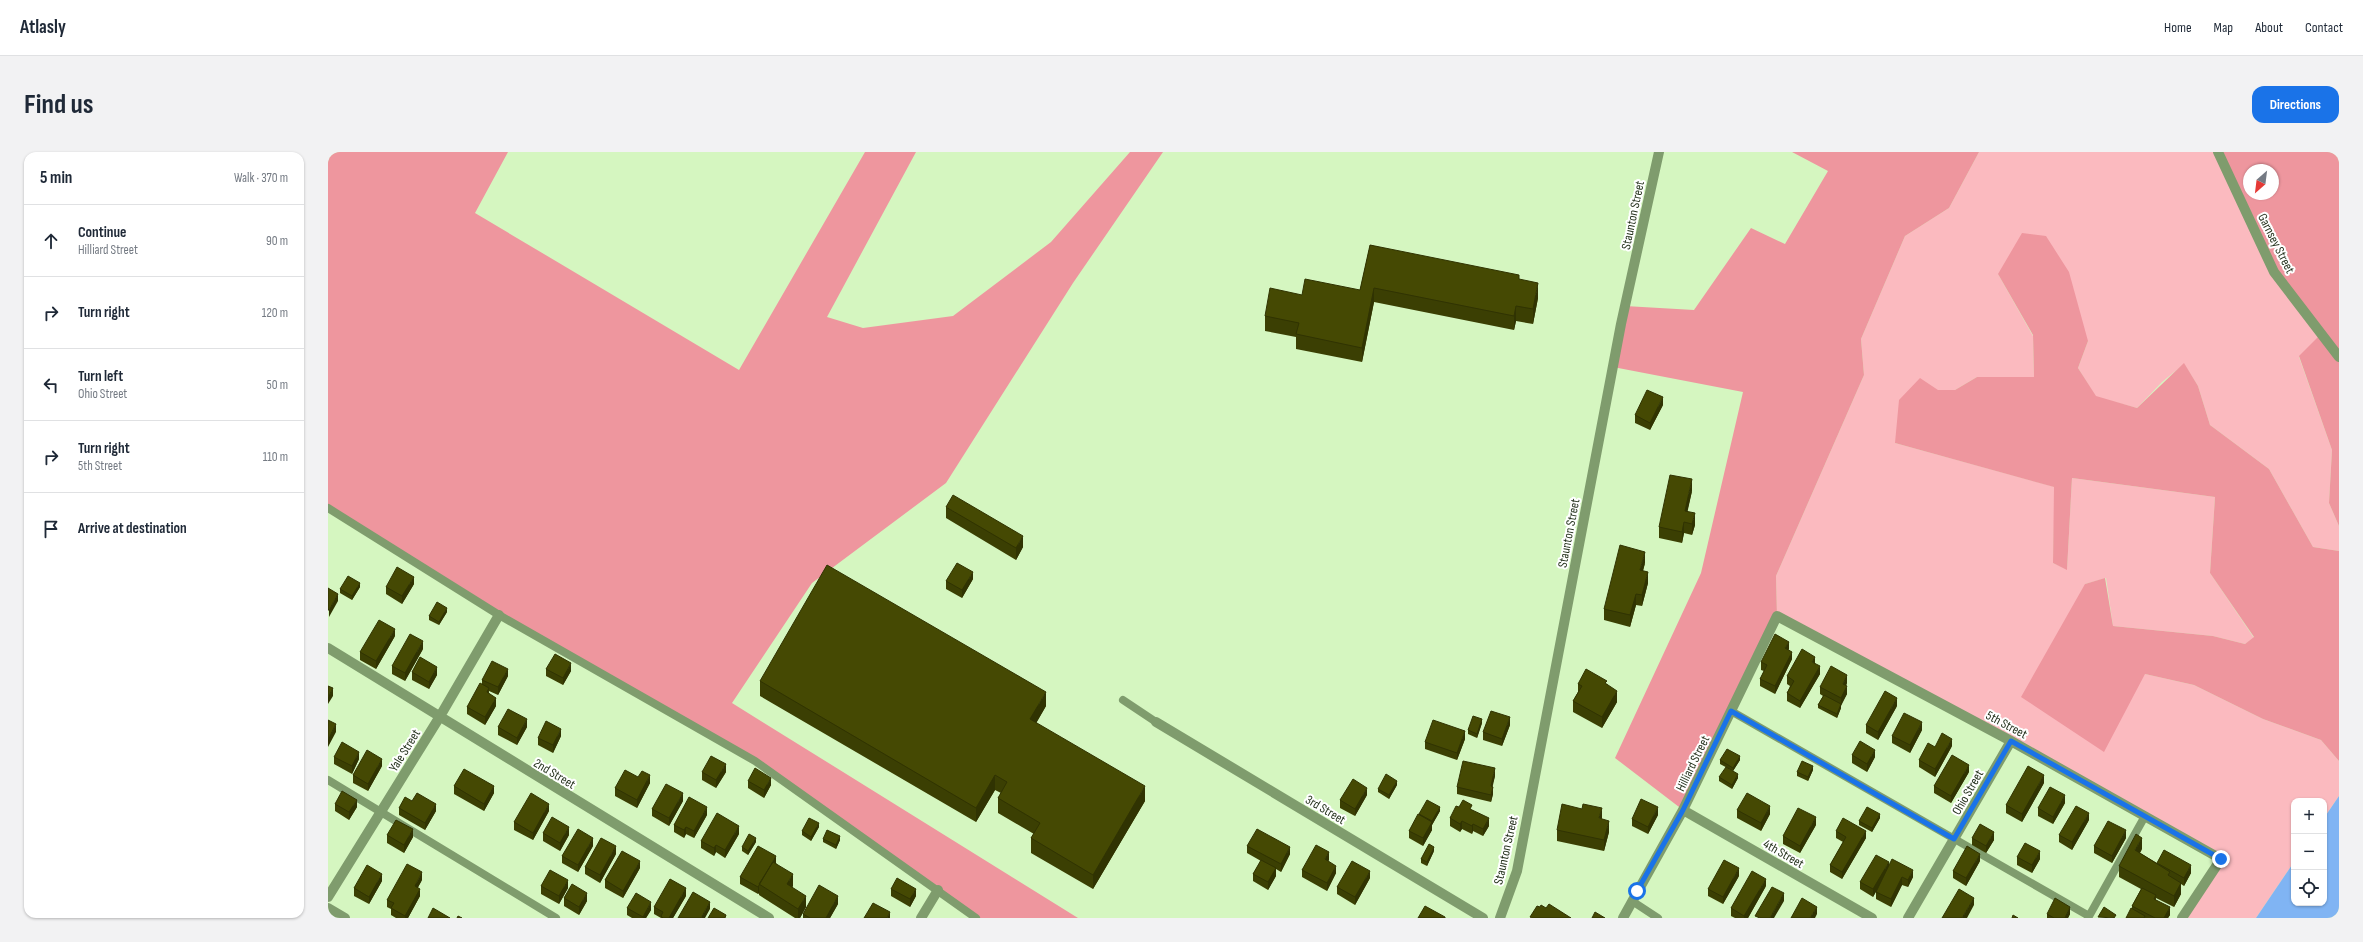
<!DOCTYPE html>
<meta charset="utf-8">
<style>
:root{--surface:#fff;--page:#f2f2f3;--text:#1f2937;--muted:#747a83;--line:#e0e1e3;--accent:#1a73e8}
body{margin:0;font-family:"Sofia Sans Condensed",sans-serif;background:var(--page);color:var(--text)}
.controls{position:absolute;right:12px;bottom:12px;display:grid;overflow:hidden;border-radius:8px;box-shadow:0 1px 3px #0004}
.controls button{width:36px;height:36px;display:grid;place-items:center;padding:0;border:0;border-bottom:1px solid var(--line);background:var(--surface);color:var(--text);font:20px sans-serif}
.compass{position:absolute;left:1915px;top:12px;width:36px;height:36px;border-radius:50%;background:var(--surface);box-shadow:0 1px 3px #0004;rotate:208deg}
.stop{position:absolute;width:12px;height:12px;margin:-9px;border:3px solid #1a73e8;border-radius:50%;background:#fff}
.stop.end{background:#1a73e8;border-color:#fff;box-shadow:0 1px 4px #0008}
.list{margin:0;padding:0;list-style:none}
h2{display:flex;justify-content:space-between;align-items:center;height:52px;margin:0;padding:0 16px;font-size:17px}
h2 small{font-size:13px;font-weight:400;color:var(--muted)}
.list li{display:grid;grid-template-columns:26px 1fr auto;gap:12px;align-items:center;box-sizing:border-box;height:72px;padding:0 16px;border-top:1px solid var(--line)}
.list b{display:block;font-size:15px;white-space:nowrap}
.list p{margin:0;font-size:13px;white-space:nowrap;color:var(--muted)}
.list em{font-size:13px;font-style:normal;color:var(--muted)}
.icon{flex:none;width:22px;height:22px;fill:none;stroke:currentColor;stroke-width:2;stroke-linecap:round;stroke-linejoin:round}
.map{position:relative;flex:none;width:2011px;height:766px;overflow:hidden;border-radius:12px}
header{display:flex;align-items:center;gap:24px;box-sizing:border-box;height:56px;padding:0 20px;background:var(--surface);border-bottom:1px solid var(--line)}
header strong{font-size:19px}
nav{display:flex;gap:22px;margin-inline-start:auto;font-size:14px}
.intro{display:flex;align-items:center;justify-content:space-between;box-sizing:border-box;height:96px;padding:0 24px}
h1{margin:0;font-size:28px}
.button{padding:10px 18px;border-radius:12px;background:var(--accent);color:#fff;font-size:14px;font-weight:700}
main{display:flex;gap:24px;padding:0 24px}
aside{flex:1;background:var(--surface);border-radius:12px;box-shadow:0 1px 3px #0004}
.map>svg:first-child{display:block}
.green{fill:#fbbabf}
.forest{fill:#ee969e;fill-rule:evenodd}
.water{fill:#80b4f3}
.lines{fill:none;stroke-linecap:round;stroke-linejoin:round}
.service{stroke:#7f9c6d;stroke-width:8}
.minor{stroke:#7f9c6d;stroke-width:10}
.tertiary{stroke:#7f9c6d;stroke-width:10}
.wall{fill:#3b3f03}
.shaded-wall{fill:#303302}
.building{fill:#454903;stroke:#303302}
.route{stroke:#1a73e8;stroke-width:5}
.labels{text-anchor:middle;stroke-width:4;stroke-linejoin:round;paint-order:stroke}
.street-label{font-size:13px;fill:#25321d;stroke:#fff}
</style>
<header>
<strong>Atlasly</strong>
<nav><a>Home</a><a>Map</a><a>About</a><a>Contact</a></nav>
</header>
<div class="intro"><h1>Find us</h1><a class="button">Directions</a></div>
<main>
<aside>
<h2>5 min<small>Walk · 370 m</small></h2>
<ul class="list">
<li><svg class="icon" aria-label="ahead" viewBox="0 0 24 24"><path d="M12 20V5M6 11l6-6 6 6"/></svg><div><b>Continue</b><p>Hilliard Street</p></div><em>90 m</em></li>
<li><svg class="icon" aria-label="right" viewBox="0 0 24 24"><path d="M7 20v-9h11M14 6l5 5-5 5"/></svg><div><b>Turn right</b></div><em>120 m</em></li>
<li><svg class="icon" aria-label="left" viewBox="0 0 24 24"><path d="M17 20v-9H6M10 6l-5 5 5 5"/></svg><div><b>Turn left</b><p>Ohio Street</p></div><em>50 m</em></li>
<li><svg class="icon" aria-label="right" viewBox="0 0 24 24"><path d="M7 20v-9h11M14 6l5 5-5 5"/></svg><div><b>Turn right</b><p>5th Street</p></div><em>110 m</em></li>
<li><svg class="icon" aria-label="arrive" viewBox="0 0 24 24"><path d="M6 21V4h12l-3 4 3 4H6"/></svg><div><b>Arrive at destination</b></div></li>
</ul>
</aside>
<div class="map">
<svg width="2011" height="766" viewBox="0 0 2011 766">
<rect width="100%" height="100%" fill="#d5f6c0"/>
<!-- green -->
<path class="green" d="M1651,0H1890L1994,182L1971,205L2004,298L2001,351L2011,374V399L1985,395L1941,317L1882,273L1870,234L1856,212L1834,230L1809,256L1768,245L1750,216L1760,189L1670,122L1705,184L1706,225H1649L1627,238H1610L1567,291L1727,335L1725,411L1739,417L1744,326L1887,345L1882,421L1926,486L1917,492L1885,484L1785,474L1778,426L1757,432L1817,522L1866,533L1935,567L1993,588L2011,609V644L1996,666V649H1966V710L1928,766H1854L1893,707L1449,464L1448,424L1536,223L1533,187L1577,84L1621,56Z"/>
<!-- forest -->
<path class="forest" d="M0,0H180L147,61L411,218L537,0H588L499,165L535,176L625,164L723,90L802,0H835L745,131L618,331L484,431L404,551L750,766H648L427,609L171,463L0,356Z
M1464,0H1651L1621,56L1577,84L1533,187L1536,223L1448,424L1449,464L1355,658L1287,606L1373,421L1415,240L1285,215L1297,154L1366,158L1423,76L1457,92L1500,19Z
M1890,0H2011V374L2001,351L2004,298L1971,204L1993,182L1946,120ZM1921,18H1945V42H1921Z
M1694,81L1718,84L1741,120L1760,189L1750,216L1768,244L1809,256L1856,211L1870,234L1882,273L1941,317L1985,395L2011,399V609L1993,588L1935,567L1866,533L1817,522L1776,600L1693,545L1757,432L1777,426L1785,474L1885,484L1917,492L1926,485L1882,421L1887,345L1744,326L1739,418L1725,411L1726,335L1567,291L1571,248L1592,226L1610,238H1627L1649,225H1706L1705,183L1670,122Z"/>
<!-- water -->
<path class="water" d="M2011,644V766H1928L1966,710V751H1996V666Z"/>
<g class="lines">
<!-- service -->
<path class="service" d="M0,356L171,463L427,609L648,766
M795,548L828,570
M1403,559L1761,764
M0,628L228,766
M1304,749L1330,766
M1760,766L1817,664"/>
<!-- minor -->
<path class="minor" d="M0,496L441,766
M828,570L1155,766
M1355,658L1544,766
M0,745L111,566L171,463
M0,756L17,766
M593,766L610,738
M1172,766L1189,719L1293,172L1331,0
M1295,766L1355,658L1449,464L1683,589L1893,707L1854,766
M1580,766L1683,589"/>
<!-- tertiary -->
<path class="tertiary" d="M1890,0L1946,120L2011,205"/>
</g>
<!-- wall -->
<path class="wall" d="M1042,93L1191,127L1210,146L1205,172L1188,169L1186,178L1046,150L1034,210L968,197V185L937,179V164L974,143L1032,138Z
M1335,253L1322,278L1307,271V263Z
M1364,339L1359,360L1367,373L1364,383L1356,381L1354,391L1331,386V375Z
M618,355L695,395L688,408L618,366Z
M1317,411L1315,419L1320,431L1314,454L1308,453L1302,475L1276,468V457Z
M645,427L634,446L618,437V429Z
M86,432L74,452L58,442V435Z
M32,435L24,448L12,441V437Z
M119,460L111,473L101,468V464Z
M67,484L48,517L32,508V500Z
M95,497L77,529L64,522V514Z
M1461,497L1460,498L1464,507L1447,542L1432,534V527L1436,519L1433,518V510Z
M1487,511L1492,522L1472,556L1459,549V541L1462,534L1459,532V524Z
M218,517L243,519L235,533L218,524Z
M84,520L109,523L101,537L84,528Z
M180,524L170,543L161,539V542L168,554L157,573L139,562V555L154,532V528Z
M432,529L718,554L708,571L817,649L765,737L703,701V686L706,682L670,661V646L673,641L667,638L648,670L432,544Z
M1519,531L1518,534L1519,542L1513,552V556L1509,566L1490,556V553L1495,544L1492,542V535Z
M1250,532H1279L1289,550L1274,576L1245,560V549L1250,540Z
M1569,554L1550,588L1538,581V573Z
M1154,571L1149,586L1140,582V578Z
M1182,573L1174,594L1155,588V580Z
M170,575H199L189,593L170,583Z
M1594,578L1582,601L1564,591V584Z
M233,584L225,601L210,593V586Z
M1137,587L1129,608L1097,597V590Z
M1624,594L1607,625L1591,615V608Z
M1524,603L1547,605L1539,620L1524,611Z
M6,605L31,607L24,622L6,612Z
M1392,608H1412L1405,619L1392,612Z
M54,614L40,639L25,631V623Z
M1485,618L1480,629L1469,624V620Z
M374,620H398L388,636L374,628Z
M1641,620L1623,651L1606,641V634Z
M1167,624L1164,634L1165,642L1163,650L1129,642V635Z
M310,625L322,631L309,656L287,644V636Z
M1391,625L1410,626L1404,637L1391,629Z
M420,629L443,633L436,646L420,636Z
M1716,631L1694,670L1678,661V653Z
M1069,633L1061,647L1050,640V637Z
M126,634L166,641L156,659L126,642Z
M1039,643L1027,664L1012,656V648Z
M84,649L108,659L97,678L71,663V656Z
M355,649L341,674L324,664V657Z
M1737,651L1725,672L1710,664V656Z
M7,652L29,655L21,668L7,659Z
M1131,655L1144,658L1161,674L1155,684L1145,679L1144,682L1134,677L1132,680L1122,674V666Z
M1409,658L1442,662L1433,679L1409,666Z
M221,659L205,688L186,678V670Z
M1112,659L1104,673V678L1095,694L1081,686V679L1091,663V662Z
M379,663L366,686L358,682L356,686L346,680V673Z
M1330,663L1320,682L1304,674V667Z
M1552,666L1544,680L1531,673V669Z
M1274,667L1281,680L1276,699L1229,689V678Z
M1761,668L1744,698L1731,690V683Z
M1488,673L1472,701L1455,692V684Z
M491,675L483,689L474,683V679Z
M1508,679L1538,686L1514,727L1502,720V713L1515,690L1508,686Z
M215,681L241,683L232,699L215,689Z
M411,682L397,706L388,700L386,704L373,696V689Z
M59,683L85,685L76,701L59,691Z
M1644,686L1666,688L1658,701L1644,693Z
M1798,686L1784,711L1766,701V694Z
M495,687L512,688L508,697L495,690Z
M428,690L420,703L414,699V695Z
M265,694L250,720L234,711V704Z
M919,694L962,702L953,720L948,717V724L940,738L925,729V722L933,709L919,701Z
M1814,697L1812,701L1829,711L1863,721L1856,734L1853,732V742L1846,755L1828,746V748L1842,763L1840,766H1798L1804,757V754L1813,737L1791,725V714Z
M1106,699L1099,714L1093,711V707Z
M288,702L272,731L257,722V715Z
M1689,705L1712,707L1704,721L1689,713Z
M1001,708L1000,709L1008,721L999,739L974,725V718Z
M1652,709L1638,734L1625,726V719Z
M448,711L465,734L464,735L478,755L472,766H467L431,743V741L430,742L412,732V725Z
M1561,715L1585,725L1580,735L1574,733L1563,755L1548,747V739L1545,745L1532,737V730Z
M312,716L295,746L277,736V728Z
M1411,724L1395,752L1380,744V737Z
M1042,726L1027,753L1009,742V735Z
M94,728L90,735L92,744L80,766H68L63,763V757L59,755V748Z
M54,729L41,752L26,744V736Z
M213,734L240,736L231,752L213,742Z
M1438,734L1420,766H1407L1403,764V756Z
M563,737L588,744L582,755L563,744Z
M358,744L345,766H333L326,762V755Z
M236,746L259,749L251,763L236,754Z
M510,752L502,766H475V762Z
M299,756L323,758L318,766H304L299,763Z
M1719,762H1742L1740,766H1719Z"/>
<!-- shaded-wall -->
<path class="shaded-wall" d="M1210,131V146L1205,172V157Z
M1046,136V150L1034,210V196Z
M1188,154V169L1186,178V164Z
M1335,245V253L1322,278V271Z
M1364,327V339L1357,371V359Z
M1367,361V373L1364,383V372Z
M1356,370V381L1354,391V380Z
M695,384V395L688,408V396Z
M1317,400V411L1312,429V418Z
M645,420V427L634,446V438Z
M1320,420V431L1314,454V443Z
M86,425V432L74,452V444Z
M32,431V435L24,448V444Z
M10,442V449L1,465V458Z
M1308,442V453L1302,475V463Z
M119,456V460L111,473V470Z
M67,477V484L48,517V509Z
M95,489V497L77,529V521Z
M1461,490V497L1457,504V496Z
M1464,500V507L1447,542V534Z
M1487,505V512L1484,510Z
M243,511V519L235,533V526Z
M1492,514V522L1472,556V549Z
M109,515V523L101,537V530Z
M180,517V524L170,543V535Z
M1519,523V531L1515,539V532Z
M1519,534V542L1513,554V546Z
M5,536V544L0,552V545Z
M1289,539V550L1274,576V565Z
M718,540V554L702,582V567Z
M168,546V554L157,573V565Z
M1569,546V554L1550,588V580Z
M1513,552V556L1509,566V562Z
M1182,565V573L1174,594V587Z
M199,567V575L189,593V586Z
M1154,567V571L1149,586V582Z
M1594,570V578L1582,601V593Z
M8,572V580L0,595V587Z
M233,577V584L225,601V593Z
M1137,579V587L1129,608V601Z
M1624,587V594L1607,625V617Z
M1547,598V605L1539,620V612Z
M31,600V607L24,622V614Z
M1412,604V608L1405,619V616Z
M54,607V614L40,639V632Z
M398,612V620L388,636V628Z
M1641,613V620L1623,651V644Z
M1485,614V618L1480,629V625Z
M1167,616V624L1163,642V634Z
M1410,622V626L1404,637V633Z
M322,623V631L309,656V648Z
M667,623V638L648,670V656Z
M1716,623V631L1694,670V662Z
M443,626V633L436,646V638Z
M1069,629V633L1061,647V643Z
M166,634V641L156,659V652Z
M817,634V649L765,737V723Z
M1165,635V642L1163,650V643Z
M1039,636V643L1027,664V657Z
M355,641V649L341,674V666Z
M1737,643V651L1725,672V665Z
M29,648V655L21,668V660Z
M108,652V659L97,678V671Z
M221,652V659L205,688V681Z
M1442,654V662L1433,679V671Z
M379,655V663L366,686V679Z
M1112,655V659L1104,673V678L1095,694V686Z
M1330,655V663L1320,682V675Z
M1274,656V667L1271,666Z
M1761,661V668L1744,698V690Z
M1552,662V666L1544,680V676Z
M1488,665V673L1472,701V694Z
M1161,666V674L1155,684V677Z
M1134,669V677L1132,680V672Z
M1281,669V680L1276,699V688Z
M491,671V675L483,689V685Z
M1145,672V679L1144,682V674Z
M411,674V682L397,706V698Z
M241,675V683L232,699V691Z
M358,675V682L356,686V678Z
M85,677V685L76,701V693Z
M1798,678V686L1784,711V704Z
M1538,679V686L1514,727V720Z
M1666,680V688L1658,701V694Z
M512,684V688L508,697V693Z
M265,686V694L250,720V713Z
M428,686V690L420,703V699Z
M1814,686V697L1807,709V698Z
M388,693V700L386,704V696Z
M288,694V702L272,731V723Z
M962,695V702L953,720V712Z
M1106,695V699L1099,714V710Z
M1712,699V707L1704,721V713Z
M1001,700V708L997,715V707Z
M1652,702V709L1638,734V726Z
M448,704V712L431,732Z
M312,709V716L295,746V739Z
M1561,710V718L1545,745V737Z
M1863,713V721L1856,734V726Z
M1008,714V721L999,739V731Z
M948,716V724L940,738V730Z
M1411,716V724L1395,752V745Z
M1585,718V725L1580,735V728Z
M1042,719V726L1027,753V745Z
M94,720V728L87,741V734Z
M54,722V729L41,752V745Z
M465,722V734L459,743V732Z
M1574,725V733L1563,755V747Z
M1438,727V734L1420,766H1416V764Z
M240,728V736L231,752V744Z
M1853,731V742L1846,755V744Z
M431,733V741L430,742V735Z
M358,736V744L345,766H341Z
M92,737V744L80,766H77V764Z
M588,737V744L582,755V747Z
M259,741V749L251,763V755Z
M1456,741V749L1446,766H1442Z
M478,744V755L472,766H470V757Z
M510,744V752L502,766H498Z
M1646,746V753L1639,766H1634Z
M323,750V758L318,766H315V765Z
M382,750V757L377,766H373Z
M1489,755V762L1487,766H1482Z
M1742,755V762L1740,766H1737Z
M1842,755V763L1840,766H1836Z
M562,760V766H559Z"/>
<!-- building -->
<path class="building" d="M1042,93L1191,123V127L1210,131L1205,157L1188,154L1186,164L1046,136L1034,196L968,182L971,171L937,164L942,136L974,143L977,127L1032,138Z
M1319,238L1335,245L1322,271L1307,263Z
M1342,323L1364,327L1357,359L1367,361L1364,372L1356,370L1354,380L1331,375Z
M625,343L695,384L688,396L618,355Z
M1292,393L1317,400L1312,418L1320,420L1314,443L1308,442L1302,463L1276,457Z
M629,411L645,420L634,438L618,429Z
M499,413L718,540L702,567L817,634L765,723L703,686L712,671L670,646L679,630L667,623L648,656L432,529Z
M69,415L86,425L74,444L58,435Z
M20,424L32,431L24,444L12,437Z
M0,436L10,442L1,458H0Z
M109,450L119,456L111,470L101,464Z
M51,468L67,477L48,509L32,500Z
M82,482L95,489L77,521L64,514Z
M1447,482L1461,490L1457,496L1464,500L1447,534L1432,527L1439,513L1433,510Z
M1474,497L1487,505L1484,510L1492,514L1472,549L1459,541L1466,529L1459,524Z
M227,502L243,511L235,526L218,517Z
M92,505L109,515L101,530L84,520Z
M164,509L180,517L170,535L154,528Z
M1503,514L1519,523L1515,532L1519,534L1513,546L1492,535Z
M1258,517L1279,529L1277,531L1289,539L1274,565L1245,549L1254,534L1250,532Z
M152,531L161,536L159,540L168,546L157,565L139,555Z
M0,534L5,536L0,545Z
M1557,539L1569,546L1550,580L1538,573Z
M1496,543L1513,552L1509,562L1490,553Z
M180,557L199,567L189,586L170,575Z
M1163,559L1182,565L1174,587L1155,580Z
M1576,561L1594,570L1582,593L1564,584Z
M1145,564L1154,567L1149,582L1140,578Z
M0,568L8,572L0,587Z
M1105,568L1137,579L1129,601L1097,590Z
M218,569L233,577L225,593L210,586Z
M1614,581L1624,587L1607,617L1591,608L1600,591L1607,595Z
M1532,589L1547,598L1539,612L1524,603Z
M14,590L31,600L24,614L6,605Z
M1399,597L1412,604L1405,616L1392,608Z
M39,598L54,607L40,632L25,623Z
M1624,603L1641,613L1623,644L1606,634Z
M383,604L398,612L388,628L374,620Z
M1135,609L1167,616L1163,634L1165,635L1163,643L1129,635Z
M1474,609L1485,614L1480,625L1469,620Z
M1700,614L1716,623L1694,662L1678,653Z
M1398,615L1410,622L1404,633L1391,625Z
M427,616L443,626L436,638L420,629Z
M136,617L166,634L156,652L126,634Z
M297,618L310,625L314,619L322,623L309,648L287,636Z
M1058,622L1069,629L1061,643L1050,637Z
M1025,627L1039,636L1027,657L1012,648Z
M338,632L355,641L341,666L324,657Z
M1722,635L1737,643L1725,665L1710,656Z
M14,639L29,648L21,660L7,652Z
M89,641L108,652L97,671L71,656L77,645L84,649Z
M203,641L221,652L205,681L186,670Z
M1419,641L1442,654L1433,671L1409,658Z
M361,645L379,655L366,679L358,675L356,678L346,673Z
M1313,647L1330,655L1320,675L1304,667Z
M1099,648L1112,655L1104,669L1091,662Z
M1135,648L1144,653L1142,657L1161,666L1155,677L1145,672L1144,674L1134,669L1132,672L1122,666L1128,654L1131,655Z
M1234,652L1254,657L1255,652L1274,656L1271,666L1281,669L1276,688L1229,678Z
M1748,654L1761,661L1744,690L1731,683Z
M1539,655L1552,662L1544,676L1531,669Z
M1470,656L1488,665L1472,694L1455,684Z
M389,661L411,674L397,698L388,693L386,696L373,689Z
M1090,662L1104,670L1095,686L1081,679Z
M224,665L241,675L232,691L215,681Z
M481,666L491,671L483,685L474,679Z
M1515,666L1538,679L1514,720L1502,713L1518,685L1508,679Z
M68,668L85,677L76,693L59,683Z
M1780,669L1798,678L1784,704L1766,694Z
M1652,672L1666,680L1658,694L1644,686Z
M250,677L265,686L250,713L234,704Z
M929,677L962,695L953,712L919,694Z
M499,678L512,684L508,693L495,687Z
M421,682L428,686L420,699L414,695Z
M1808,682L1814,686L1807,698L1842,720L1840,723L1853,731L1846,744L1791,714Z
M273,686L288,694L272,723L257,715Z
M1697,691L1712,699L1704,713L1689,705Z
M1101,692L1106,695L1099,710L1093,707Z
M988,693L1001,700L997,707L1008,714L999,731L974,718Z
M430,694L448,704L430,735L412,725Z
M1639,694L1652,702L1638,726L1625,719Z
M1836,698L1863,713L1856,726L1829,711Z
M294,699L312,709L295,739L277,728Z
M1548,703L1561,710L1545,737L1532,730Z
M1564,707L1585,718L1580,728L1574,725L1563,747L1548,740Z
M933,708L948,716L940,730L925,722Z
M1396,708L1411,716L1395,745L1380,737Z
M1024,709L1042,719L1027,745L1009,735Z
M445,710L465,722L459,732L478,744L470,757L431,732Z
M79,712L94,720L87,734L92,737L77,764L63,756L66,751L59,748Z
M39,713L54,722L41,745L26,736Z
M222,718L240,728L231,744L213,734Z
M1424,719L1438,727L1416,764L1403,756Z
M569,726L588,737L582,747L563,737Z
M342,727L358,736L341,766H335L333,764L335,760L326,755Z
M244,732L259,741L251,755L236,746Z
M491,733L510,744L498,766H482L475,762Z
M1444,735L1456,741L1442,766H1432L1427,764Z
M1814,736L1828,743L1826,747L1842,755L1836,766H1827L1804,754Z
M1631,737L1646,746L1634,766H1614Z
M365,740L382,750L373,766H350Z
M308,741L323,750L315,765L299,756Z
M1474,746L1489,755L1482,766H1463Z
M1727,746L1742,755L1737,766H1726L1719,762Z
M545,751L562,760L559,766H536Z
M1221,752L1243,766H1204L1202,765L1209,754L1212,755L1213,753L1218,756Z
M1097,754L1117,765V766H1090Z
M1776,755L1788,763L1786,766L1770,765Z
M105,756L122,766H100Z
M386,756L398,763L397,766H380Z
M1803,756L1817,764L1816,766H1798Z
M1267,760L1277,766H1264Z
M1685,763L1690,766H1684Z
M130,764L134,766H129Z"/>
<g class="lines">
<!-- route -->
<path class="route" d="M1309,739L1355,658L1403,559L1626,687L1683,589L1893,707"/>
</g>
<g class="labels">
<!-- street labels -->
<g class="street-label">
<text transform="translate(1304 63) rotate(-78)" y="5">Staunton Street</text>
<text transform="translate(1949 91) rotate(63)" y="5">Garnsey Street</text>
<text transform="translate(1240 381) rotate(-79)" y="5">Staunton Street</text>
<text transform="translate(1679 572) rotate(28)" y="5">5th Street</text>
<text transform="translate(76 598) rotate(-58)" y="5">Yale Street</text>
<text transform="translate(1364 611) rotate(-64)" y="5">Hilliard Street</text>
<text transform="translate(227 621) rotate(31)" y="5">2nd Street</text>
<text transform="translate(1639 640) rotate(-60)" y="5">Ohio Street</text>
<text transform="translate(998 657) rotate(31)" y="5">3rd Street</text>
<text transform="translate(1177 698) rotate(-77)" y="5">Staunton Street</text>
<text transform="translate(1456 701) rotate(30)" y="5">4th Street</text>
</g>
</g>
</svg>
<div class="controls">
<button>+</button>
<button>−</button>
<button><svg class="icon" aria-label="locate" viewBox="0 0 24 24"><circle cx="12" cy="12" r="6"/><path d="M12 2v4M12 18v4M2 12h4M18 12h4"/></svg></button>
</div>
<svg class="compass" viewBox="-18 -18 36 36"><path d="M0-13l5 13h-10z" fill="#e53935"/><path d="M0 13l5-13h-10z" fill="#747a83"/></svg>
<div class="stop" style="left:1309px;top:739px"></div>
<div class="stop end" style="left:1893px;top:707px"></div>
</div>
</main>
